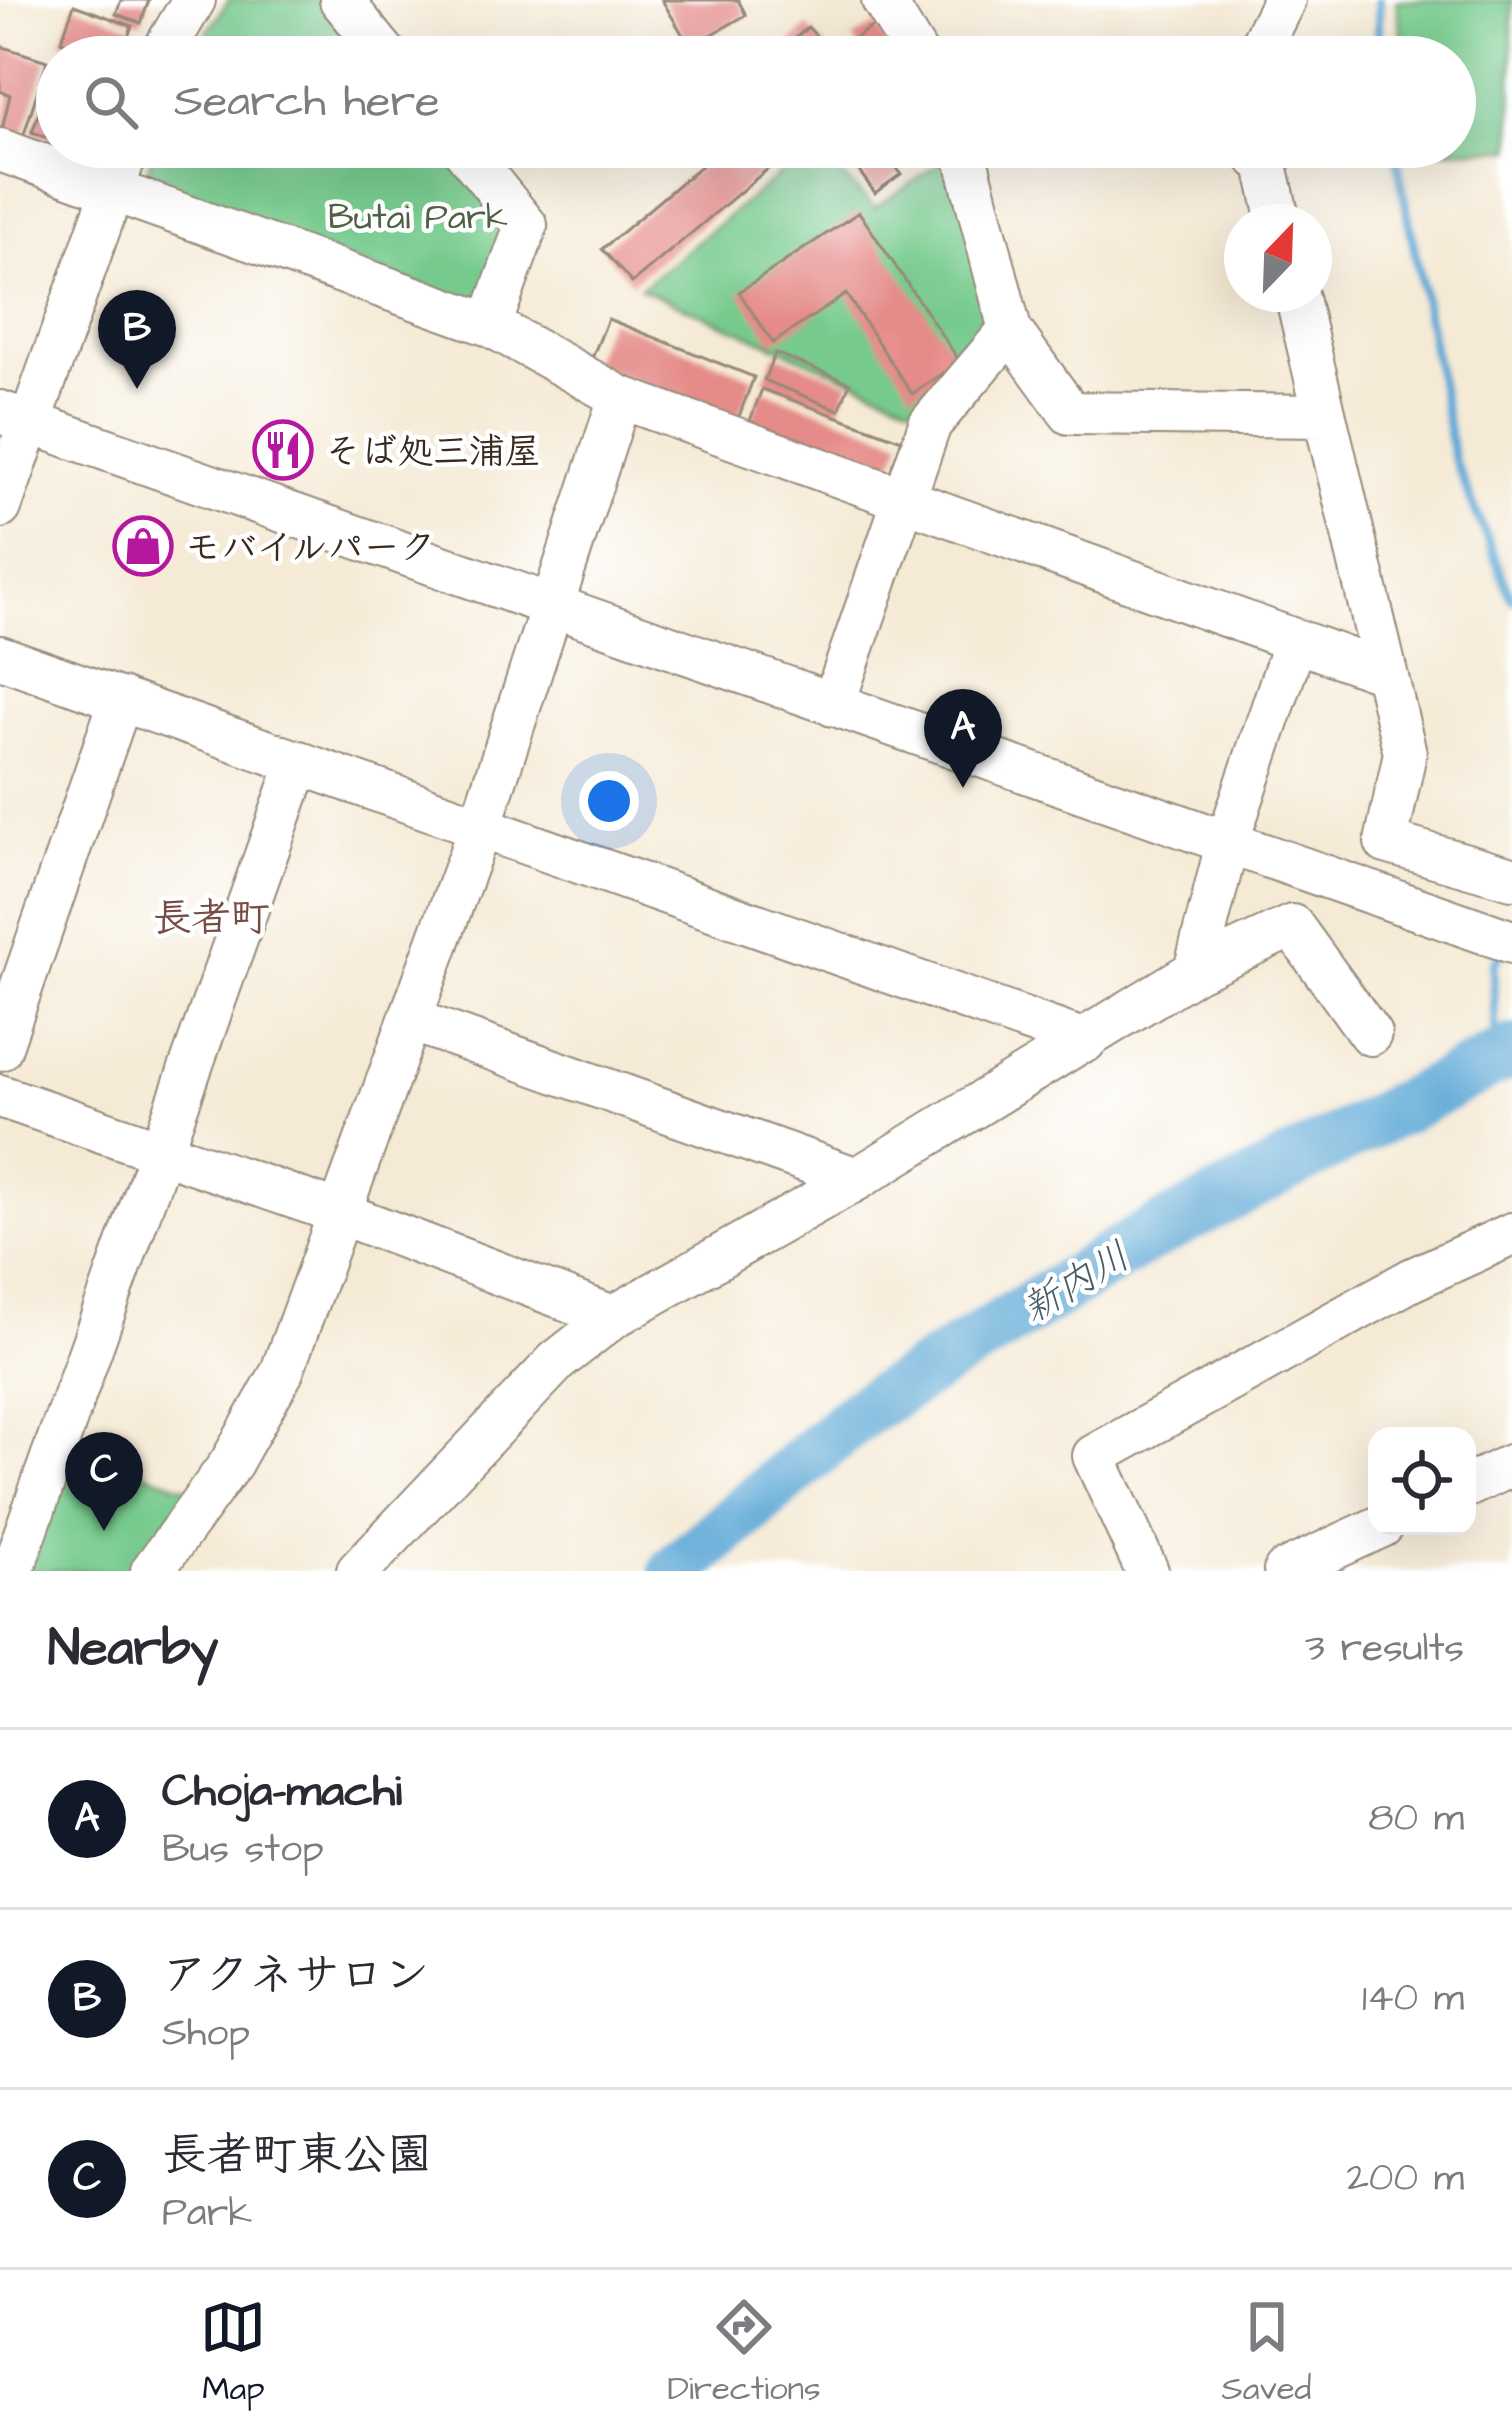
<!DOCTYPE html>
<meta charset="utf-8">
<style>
:root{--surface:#fff;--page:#f7f7f7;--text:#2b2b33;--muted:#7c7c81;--line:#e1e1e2;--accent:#111827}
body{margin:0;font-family:"Architects Daughter","Klee One",sans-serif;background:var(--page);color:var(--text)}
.controls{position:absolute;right:36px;bottom:36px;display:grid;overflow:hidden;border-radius:24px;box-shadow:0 12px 48px #0002}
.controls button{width:108px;height:108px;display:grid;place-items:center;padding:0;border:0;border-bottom:3px solid var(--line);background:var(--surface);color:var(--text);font:60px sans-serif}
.compass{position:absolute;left:1224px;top:204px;width:108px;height:108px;border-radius:50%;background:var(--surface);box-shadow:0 12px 48px #0002;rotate:23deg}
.you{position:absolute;left:609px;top:801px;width:42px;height:42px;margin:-30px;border:9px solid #fff;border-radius:50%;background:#1a73e8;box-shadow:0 0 0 18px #1a73e833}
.badge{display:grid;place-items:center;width:78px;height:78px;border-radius:50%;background:var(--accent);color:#fff;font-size:39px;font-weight:700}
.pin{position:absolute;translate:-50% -99px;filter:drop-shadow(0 3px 6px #0008)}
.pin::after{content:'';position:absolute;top:63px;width:42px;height:36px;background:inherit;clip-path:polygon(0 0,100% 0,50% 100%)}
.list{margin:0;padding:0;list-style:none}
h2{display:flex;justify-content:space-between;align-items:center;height:156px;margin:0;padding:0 48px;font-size:51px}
h2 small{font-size:39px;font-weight:400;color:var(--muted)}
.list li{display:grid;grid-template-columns:78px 1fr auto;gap:36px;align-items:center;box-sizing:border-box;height:180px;padding:0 48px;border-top:3px solid var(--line)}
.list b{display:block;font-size:45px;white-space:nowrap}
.list p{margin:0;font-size:39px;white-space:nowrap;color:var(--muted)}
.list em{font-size:39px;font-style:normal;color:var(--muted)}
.icon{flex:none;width:66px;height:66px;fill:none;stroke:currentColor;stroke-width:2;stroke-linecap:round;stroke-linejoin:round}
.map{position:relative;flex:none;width:1512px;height:1571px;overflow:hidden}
.search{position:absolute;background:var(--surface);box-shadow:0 12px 48px #0002;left:36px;right:36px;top:36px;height:132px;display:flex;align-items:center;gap:30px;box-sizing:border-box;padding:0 42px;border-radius:66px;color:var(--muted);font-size:45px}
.sheet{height:696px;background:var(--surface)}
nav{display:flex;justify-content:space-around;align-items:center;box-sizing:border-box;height:168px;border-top:3px solid var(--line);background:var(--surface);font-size:33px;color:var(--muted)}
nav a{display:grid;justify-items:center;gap:6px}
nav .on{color:var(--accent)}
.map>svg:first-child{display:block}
.green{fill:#76ca8d;stroke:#587a56;stroke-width:3}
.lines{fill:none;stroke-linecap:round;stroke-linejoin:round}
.stream{stroke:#5ea9d6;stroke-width:9}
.river{stroke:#5ea9d6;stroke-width:54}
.building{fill:#e58b89}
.minor-casing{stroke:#988a7a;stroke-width:46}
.minor{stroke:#fff;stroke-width:42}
.labels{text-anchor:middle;stroke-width:9;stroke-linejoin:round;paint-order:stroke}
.park-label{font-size:36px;fill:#506245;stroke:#fff}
.poi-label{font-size:36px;font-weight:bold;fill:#3b2a1e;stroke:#fff;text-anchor:start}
.neighbourhood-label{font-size:39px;font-weight:bold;fill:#764c43;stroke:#fff}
.water-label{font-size:39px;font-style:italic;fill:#495d68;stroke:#fff}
</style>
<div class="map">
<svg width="1512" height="1571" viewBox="0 0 1512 1571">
<rect width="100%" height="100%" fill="#fff"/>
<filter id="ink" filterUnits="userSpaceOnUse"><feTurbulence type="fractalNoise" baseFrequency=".00833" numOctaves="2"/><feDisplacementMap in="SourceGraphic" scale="24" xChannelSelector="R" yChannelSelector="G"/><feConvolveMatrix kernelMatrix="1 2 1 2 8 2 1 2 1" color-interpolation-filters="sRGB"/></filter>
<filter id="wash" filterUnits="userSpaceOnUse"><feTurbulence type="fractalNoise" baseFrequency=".004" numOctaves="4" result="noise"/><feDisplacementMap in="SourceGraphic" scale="48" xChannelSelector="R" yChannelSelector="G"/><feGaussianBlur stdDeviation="2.7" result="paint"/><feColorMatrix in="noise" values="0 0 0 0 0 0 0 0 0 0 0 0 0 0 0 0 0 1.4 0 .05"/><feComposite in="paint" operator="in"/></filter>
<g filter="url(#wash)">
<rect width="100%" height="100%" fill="#f5ead5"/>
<!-- green -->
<path class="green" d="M229,0H329L375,57H191Z
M1396,0H1512V149L1419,150L1455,147V57H1404Z
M154,147H448L511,225L485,299L469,304L153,189L146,176Z
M813,147L875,208L949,157L997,320L917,407L640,288Z
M69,1447L197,1491L139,1571H25Z"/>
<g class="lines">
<!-- stream -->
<path class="stream" d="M1378,57L1379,0
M1395,147L1454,459L1512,599
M1496,1058L1493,964L1502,952"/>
<!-- river -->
<path class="river" d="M676,1571L862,1411L1138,1242L1512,1051"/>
</g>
<g id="blocks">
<!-- building -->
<path class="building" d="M121,0H149L141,23L116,14Z
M662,0H738L746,15L690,47Z
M74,5L132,26L121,57H104L61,41Z
M875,25L889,47L873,57H865L853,39Z
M808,27L835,57H779L777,54Z
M0,46L47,61L21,144L0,138L10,95L0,91Z
M45,97L57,102V141L32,132Z
M723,147H763L776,162L632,283L602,249Z
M883,148L901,174L875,193L856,167Z
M859,212L960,362L912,394L846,294L773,343L739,292Z
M608,319L754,377L737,421L590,363Z
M775,353L850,383L839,410L764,380Z
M762,389L902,440L887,480L747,429Z"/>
</g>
</g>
<g filter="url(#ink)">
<use href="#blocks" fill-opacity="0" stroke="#988a7a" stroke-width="3"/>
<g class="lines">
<!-- minor casing -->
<g class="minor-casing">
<path id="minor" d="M341,0L388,57
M883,0L918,57
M160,57L194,0
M1255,57L1284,0
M462,147L526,226L490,325
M1247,147L1266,165L1279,222
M0,150L490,325L620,397L1383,672
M1296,294L1405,753L1386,842L1512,878
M1010,330L1070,413L1325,416
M0,412L1512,942
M0,507L128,147
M0,657L1085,1041
M833,705L930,424L1010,330L963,147
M1195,971L1292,926L1370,1034
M411,1020L857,1179
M0,1049L121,699
M0,1096L340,1213L613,1317
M1467,1486L1512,1465
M12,1571L299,762
M152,1571L231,1463L281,1374L480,827L620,397
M358,1571L557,1361L613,1317L857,1179L1195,971L1228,840L1295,641
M1147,1571L1094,1456L1411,1280L1512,1234
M1285,1571L1382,1526"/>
</g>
<!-- minor -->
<use href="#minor" class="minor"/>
</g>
</g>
<!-- icons -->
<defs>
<g id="restaurant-ring" transform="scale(3)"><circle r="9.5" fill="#fff" stroke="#b5179e" stroke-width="1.5"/><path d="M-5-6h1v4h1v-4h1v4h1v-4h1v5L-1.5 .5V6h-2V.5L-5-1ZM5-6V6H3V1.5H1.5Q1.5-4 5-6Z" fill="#b5179e"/></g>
<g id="shop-ring" transform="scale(3)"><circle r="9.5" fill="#fff" stroke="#b5179e" stroke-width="1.5"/><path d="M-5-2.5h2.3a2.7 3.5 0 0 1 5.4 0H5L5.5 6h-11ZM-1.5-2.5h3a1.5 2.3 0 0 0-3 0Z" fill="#b5179e"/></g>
</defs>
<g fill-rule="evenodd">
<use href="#restaurant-ring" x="283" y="450"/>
<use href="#shop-ring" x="143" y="546"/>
</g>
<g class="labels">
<!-- park labels -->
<g class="park-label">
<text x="418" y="228">Butai Park</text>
</g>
<!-- poi labels -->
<g class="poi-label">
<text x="325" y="463">そば処三浦屋</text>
<text x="185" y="559">モバイルパーク</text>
</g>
<!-- neighbourhood labels -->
<g class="neighbourhood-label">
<text x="211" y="930">長者町</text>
</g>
<!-- water labels -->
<g class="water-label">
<text transform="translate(1075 1281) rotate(-31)" y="14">新内川</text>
</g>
</g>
</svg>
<div class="controls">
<button><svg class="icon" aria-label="locate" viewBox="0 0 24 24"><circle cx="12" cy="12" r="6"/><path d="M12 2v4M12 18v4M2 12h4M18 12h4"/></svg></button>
</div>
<svg class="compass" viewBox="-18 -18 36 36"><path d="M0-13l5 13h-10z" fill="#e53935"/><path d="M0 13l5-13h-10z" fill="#7c7c81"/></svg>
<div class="you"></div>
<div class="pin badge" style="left:963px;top:788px">A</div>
<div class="pin badge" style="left:137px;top:389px">B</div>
<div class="pin badge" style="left:104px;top:1531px">C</div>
<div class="search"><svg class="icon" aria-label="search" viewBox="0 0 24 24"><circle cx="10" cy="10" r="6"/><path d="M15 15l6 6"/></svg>Search here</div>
</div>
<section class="sheet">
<h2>Nearby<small>3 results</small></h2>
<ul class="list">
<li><span class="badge">A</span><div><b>Choja-machi</b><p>Bus stop</p></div><em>80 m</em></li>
<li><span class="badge">B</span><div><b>アクネサロン</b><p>Shop</p></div><em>140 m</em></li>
<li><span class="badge">C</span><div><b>長者町東公園</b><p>Park</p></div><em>200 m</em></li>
</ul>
</section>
<nav>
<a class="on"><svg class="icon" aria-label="map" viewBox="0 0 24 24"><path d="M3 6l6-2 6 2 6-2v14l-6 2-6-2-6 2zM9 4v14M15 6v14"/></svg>Map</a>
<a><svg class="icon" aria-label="directions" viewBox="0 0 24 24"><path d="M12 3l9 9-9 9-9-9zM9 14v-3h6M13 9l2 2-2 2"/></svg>Directions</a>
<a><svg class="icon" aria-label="saved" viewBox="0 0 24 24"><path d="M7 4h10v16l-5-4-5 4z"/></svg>Saved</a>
</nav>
